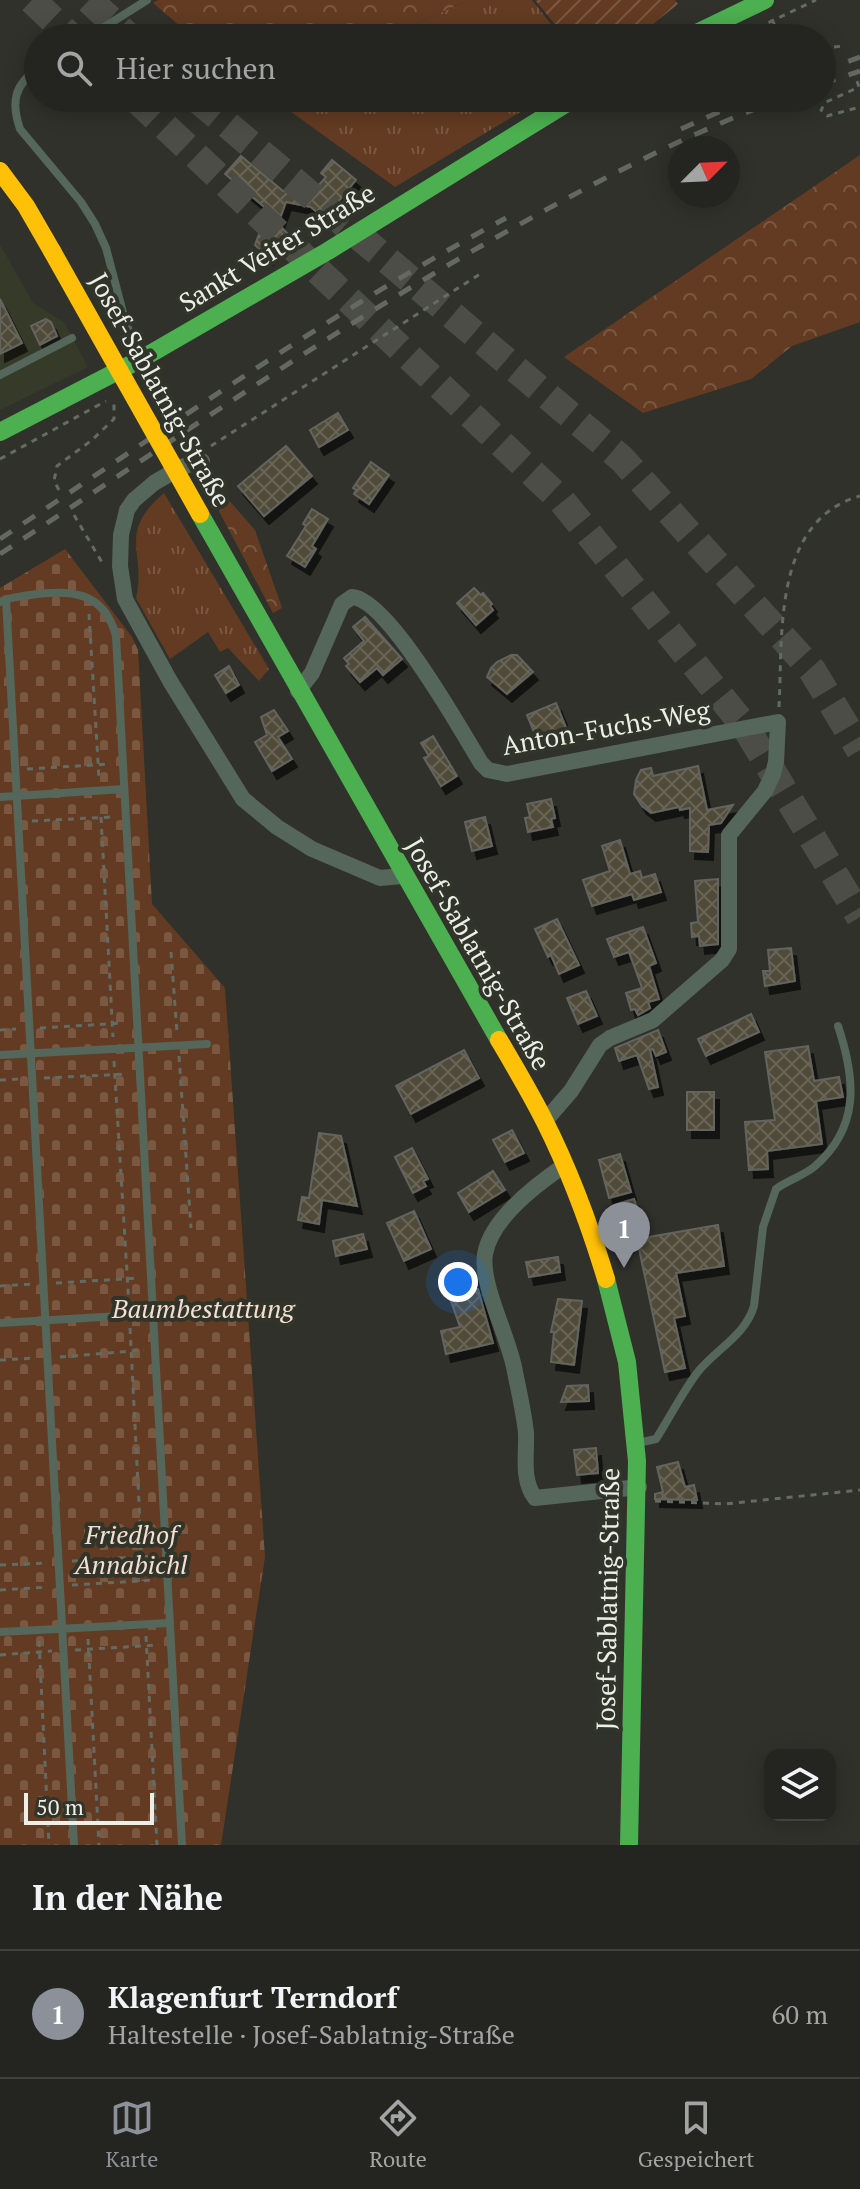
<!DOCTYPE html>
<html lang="de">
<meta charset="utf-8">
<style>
:root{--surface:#242520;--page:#30312d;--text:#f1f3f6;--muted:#a3a5a5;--line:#41423e;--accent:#8c9099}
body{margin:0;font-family:"PT Serif",serif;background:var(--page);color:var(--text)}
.controls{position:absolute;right:24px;bottom:24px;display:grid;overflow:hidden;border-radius:16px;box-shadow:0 4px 20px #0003}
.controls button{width:72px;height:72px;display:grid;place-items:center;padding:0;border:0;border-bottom:2px solid var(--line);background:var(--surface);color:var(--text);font:40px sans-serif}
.compass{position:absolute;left:668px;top:136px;width:72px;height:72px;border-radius:50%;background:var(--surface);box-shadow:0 4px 20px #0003;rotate:66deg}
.scale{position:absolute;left:24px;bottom:20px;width:130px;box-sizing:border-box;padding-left:8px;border:4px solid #eceee7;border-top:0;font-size:22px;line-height:28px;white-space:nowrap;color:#eceee7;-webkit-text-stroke:6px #313428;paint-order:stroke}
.you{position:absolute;left:458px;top:1282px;width:28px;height:28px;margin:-20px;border:6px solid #fff;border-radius:50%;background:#1a73e8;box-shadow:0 0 0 12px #1a73e833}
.badge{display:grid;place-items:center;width:52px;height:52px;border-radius:50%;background:var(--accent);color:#fff;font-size:26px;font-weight:700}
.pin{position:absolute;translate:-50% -66px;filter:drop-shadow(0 2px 4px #0008)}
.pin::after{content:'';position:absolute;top:42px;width:28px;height:24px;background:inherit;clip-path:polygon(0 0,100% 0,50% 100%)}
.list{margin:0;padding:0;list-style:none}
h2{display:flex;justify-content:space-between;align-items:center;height:104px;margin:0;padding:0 32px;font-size:34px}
h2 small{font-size:26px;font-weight:400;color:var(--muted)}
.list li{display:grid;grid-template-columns:52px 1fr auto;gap:24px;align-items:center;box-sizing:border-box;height:128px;padding:0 32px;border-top:2px solid var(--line)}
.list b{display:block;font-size:30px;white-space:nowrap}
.list p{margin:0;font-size:26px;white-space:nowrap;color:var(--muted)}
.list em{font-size:26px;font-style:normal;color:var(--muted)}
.icon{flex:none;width:44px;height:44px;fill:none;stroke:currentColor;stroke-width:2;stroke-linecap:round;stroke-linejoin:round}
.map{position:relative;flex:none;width:860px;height:1845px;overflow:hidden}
.search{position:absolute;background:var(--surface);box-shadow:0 4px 20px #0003;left:24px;right:24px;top:24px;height:88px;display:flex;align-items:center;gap:20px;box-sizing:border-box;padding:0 28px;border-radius:44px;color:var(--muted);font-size:30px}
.sheet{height:232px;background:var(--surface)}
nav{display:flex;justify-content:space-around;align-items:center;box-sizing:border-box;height:112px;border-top:2px solid var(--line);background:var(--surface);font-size:22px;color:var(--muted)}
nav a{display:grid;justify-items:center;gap:4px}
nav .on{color:var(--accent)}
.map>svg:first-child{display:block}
.built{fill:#363a29}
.grass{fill:url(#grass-tufts)}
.forest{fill:url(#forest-crowns)}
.cemetery{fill:url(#cemetery-stones)}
.garden{fill:url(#garden-furrows)}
.building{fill:url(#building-cross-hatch);stroke:#64645e;stroke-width:2;filter:url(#shadow)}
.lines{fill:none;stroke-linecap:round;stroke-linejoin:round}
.highway-tunnel{stroke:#4c4d47;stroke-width:28;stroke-dasharray:28 14;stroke-linecap:butt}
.path{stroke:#626c64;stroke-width:3;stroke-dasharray:6 6;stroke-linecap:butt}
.lane{stroke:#55665a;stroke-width:8}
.street{stroke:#55665a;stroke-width:16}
.fast{stroke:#4caf50;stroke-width:18}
.slow{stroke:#ffc107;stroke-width:18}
.rail{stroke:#636962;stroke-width:5;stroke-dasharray:14 14;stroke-linecap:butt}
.slow-bridge{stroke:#ffc107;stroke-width:18}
.labels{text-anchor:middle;stroke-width:8;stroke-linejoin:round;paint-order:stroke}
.street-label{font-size:26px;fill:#eceee7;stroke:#313428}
.park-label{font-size:26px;font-style:italic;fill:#f5dfd3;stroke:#313428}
</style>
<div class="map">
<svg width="860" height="1845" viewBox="0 0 860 1845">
<defs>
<pattern id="grass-tufts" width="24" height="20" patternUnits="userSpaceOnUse" patternTransform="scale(2)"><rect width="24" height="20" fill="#633b22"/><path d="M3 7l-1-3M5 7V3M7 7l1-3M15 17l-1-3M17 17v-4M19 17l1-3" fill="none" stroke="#7a5842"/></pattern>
<pattern id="forest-crowns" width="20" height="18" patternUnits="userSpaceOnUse" patternTransform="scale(2)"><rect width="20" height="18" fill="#633b22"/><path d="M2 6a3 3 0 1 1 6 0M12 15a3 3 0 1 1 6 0" fill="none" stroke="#7a5842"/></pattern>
<pattern id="cemetery-stones" width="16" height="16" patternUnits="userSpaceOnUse" patternTransform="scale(2)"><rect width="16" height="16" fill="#633b22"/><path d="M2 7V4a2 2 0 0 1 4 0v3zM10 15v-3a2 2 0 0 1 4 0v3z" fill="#7a5842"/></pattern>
<pattern id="garden-furrows" width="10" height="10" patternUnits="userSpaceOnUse" patternTransform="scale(2)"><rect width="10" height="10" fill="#633b22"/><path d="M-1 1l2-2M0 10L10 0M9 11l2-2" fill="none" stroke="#7a5842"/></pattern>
<pattern id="building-cross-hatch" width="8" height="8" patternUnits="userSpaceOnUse" patternTransform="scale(2)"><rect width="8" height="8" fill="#4f4b39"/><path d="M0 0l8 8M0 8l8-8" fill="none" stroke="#686556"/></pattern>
<filter id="shadow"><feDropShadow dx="5" dy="8" stdDeviation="0" flood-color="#0009"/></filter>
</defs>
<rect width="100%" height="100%" fill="#30312b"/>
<!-- built -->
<path class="built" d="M0,244L33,303L64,322L88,367L0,410Z"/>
<!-- grass -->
<path class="grass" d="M468,0H532L562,38H386Z
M272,98H544L395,187Z
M164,493L269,669L259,681L228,648L220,652L208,632L170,659L136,598C147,552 116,534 164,493Z"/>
<!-- forest -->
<path class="forest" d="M158,0H468L386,38H194L153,3Z
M860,155V322L792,346L751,379L643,413L564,357Z
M212,481L255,530L282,608L273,613L204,483Z"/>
<!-- cemetery -->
<path class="cemetery" d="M65,549L132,637L138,650L152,904L225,988L265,1557L221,1845H0V588Z"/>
<!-- garden -->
<path class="garden" d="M535,0H675L678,4L636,38H566Z"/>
<!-- building -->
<path class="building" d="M241,156L283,191L311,194L326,177L321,173L332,160L356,180L324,219L311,207L286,202L278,224L290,236L268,257L255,245L268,210L225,174Z
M0,299L22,343L0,354Z
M46,319L51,322L57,336L40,345L31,326Z
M338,413L348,430L319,447L310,430Z
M286,446L312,476L264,516L238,486Z
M371,462L389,475L369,504L354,494L356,490L353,488Z
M312,509L328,519L312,546L316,549L305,567L287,556L306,526L303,524Z
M474,588L481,595L483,593L492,604L490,606L493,610L476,625L457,603Z
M365,617L402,659L383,675L377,668L360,682L346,666L349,664L344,658L364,641L353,627Z
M511,655H517L533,672L507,694L487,677L491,668L497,662Z
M229,666L239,685L226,693L215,675Z
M556,703L567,730L538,742L527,715Z
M274,710L288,731L278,737L292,759L272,771L255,742L267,735L261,717Z
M433,736L457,776L441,786L424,758L429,756L421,743Z
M698,766L707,810L733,805L721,823L709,825L708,852L690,851V808L680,810L679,807L651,813L642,806L634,794L636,780L641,770L651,768L653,776Z
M551,799L555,818L551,819L553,827L528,832L525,818L530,817L527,804Z
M485,817L492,846L472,851L465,822Z
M620,840L630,874L640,871L642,878L655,874L661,892L634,900L632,894L592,906L583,880L610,871L602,846Z
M718,879V944L700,946L699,936L692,937L691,923L698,922L695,881Z
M557,919L579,965L559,974L551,955L548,957L535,929Z
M643,927L656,963L649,966L659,999L648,1002L650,1008L638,1015L635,1009L631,1010L626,993L642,988L629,952L614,957L607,939Z
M791,948L795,981L765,986L763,971H770L768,950Z
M586,991L597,1016L578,1024L567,998Z
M751,1014L759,1032L706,1056L698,1039Z
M658,1030L666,1052L656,1056L653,1049L650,1050L658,1087L649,1089L637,1055L619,1061L615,1048Z
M808,1046L814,1081L839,1077L843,1097L816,1101L822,1144L767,1151L768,1169L749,1170L745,1122L775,1120L765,1052Z
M464,1050L479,1078L411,1114L396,1086Z
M687,1092H714V1130H687Z
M512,1130L524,1153L505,1162L493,1140Z
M319,1133L341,1136L357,1206L322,1200L319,1224L298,1220L302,1197L309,1198Z
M412,1148L428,1179L423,1181L426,1186L413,1193L395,1157Z
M620,1154L631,1192L609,1198L599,1160Z
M493,1171L505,1190L469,1212L458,1193Z
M634,1199L639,1215L626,1219L621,1203Z
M414,1211L431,1249L404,1261L387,1223Z
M718,1225L724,1266L676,1273L685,1316L674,1318L685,1368L665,1372L637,1239Z
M363,1234L367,1249L336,1256L333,1241Z
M558,1257L560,1272L529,1277L526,1262Z
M471,1268L477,1285L467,1287L478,1289L493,1343L446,1354L441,1331L460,1327L443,1278Z
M558,1299L582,1301L574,1365L551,1362L554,1332H551Z
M588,1385L589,1401L561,1402L567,1386Z
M596,1448L598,1473L577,1475L574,1450Z
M678,1462L685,1487L694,1485L697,1500L655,1499V1494L663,1492L657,1467Z"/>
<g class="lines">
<!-- highway-tunnel -->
<path class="highway-tunnel" d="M32,0L72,38
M89,0L130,38
M135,98L562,501L746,728L860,917
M196,98L622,459L812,670L860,750"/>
<!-- path -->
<path class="path" d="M772,19L780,38
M736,38L816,0
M822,48L844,46
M857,81L859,87L826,102L821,110L827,116L860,107
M592,110L613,98
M211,446L480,274
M0,459L106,401
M59,490L54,481L57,466L92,440L114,419V403
M74,515L103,564
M89,614L99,778
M779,707C783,635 772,521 860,496
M27,769L111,764
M101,817L113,1037
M32,821L112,817
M171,952L177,1032
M40,1028L124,1023
M0,1030L16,1029
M179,1056L191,1228
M114,1061L129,1305
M44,1078L128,1074
M0,1080L20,1079
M56,1283L140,1278
M0,1286L32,1284
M130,1328L143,1581
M60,1357L144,1350
M0,1360L36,1358
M655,1501L725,1504L860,1490
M72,1561L156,1556
M0,1565L48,1563
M72,1585L156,1580
M0,1590L48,1587
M146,1636L157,1845
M88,1639L99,1845
M39,1641L49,1845
M75,1650L159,1645
M0,1655L52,1651"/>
<!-- lane -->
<path class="lane" d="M87,38L147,0
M38,69C14,84 11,103 20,129L81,202L95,224L106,248L126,324L142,357
M0,375L72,338
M6,599L74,1845
M0,602C9,597 20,597 30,595C70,589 104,591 116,636L182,1845
M0,797L124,789
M0,1055L207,1044
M0,1323L154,1314
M638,1443L656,1439C670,1417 682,1393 697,1373C716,1349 745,1336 754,1306L763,1227L776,1189C788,1180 803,1176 814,1167C860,1128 856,1080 838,1026
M0,1632L170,1623"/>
<!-- street -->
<path class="street" d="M202,461L181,467L154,483L134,500L127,510L121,535L120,566L125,599L170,681L243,799L277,827L312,849L380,878L403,876
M298,691L312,673L342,604L352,597C388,599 461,730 481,763L488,770L507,774L778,722L776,762L773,774L765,791L729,835V949L722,960L653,1020L610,1038L600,1045L571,1091L545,1121
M565,1165C537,1184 491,1219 485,1254C480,1285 510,1339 515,1372C519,1392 524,1413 526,1433C527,1454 521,1479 535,1498L639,1487"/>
<!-- fast -->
<path class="fast" d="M686,38L765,0
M0,432L143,358L328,251L575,98
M200,514L499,1040
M606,1279L627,1362L637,1461L629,1845"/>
<!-- slow -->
<path class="slow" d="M0,171L26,206L52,251
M499,1040C515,1067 531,1094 545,1122C570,1172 590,1226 606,1279"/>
<!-- rail -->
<path class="rail" d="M822,71L860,57
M822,84L860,71
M681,129L750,98
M0,539C166,429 331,312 506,218
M0,554C176,439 348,318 533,217C614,172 697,130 784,98"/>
<!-- slow-bridge -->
<path class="slow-bridge" d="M52,251L200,514"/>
</g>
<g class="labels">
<!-- street labels -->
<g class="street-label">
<text transform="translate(277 248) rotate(-31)" y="9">Sankt Veiter Straße</text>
<text transform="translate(160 390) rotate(61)" y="9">Josef-Sablatnig-Straße</text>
<text transform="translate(606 728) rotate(-10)" y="9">Anton-Fuchs-Weg</text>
<text transform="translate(478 954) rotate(60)" y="9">Josef-Sablatnig-Straße</text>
<text transform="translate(608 1599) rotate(-89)" y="9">Josef-Sablatnig-Straße</text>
</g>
<!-- park labels -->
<g class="park-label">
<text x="203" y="1318">Baumbestattung</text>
<text x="131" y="1544">Friedhof<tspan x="131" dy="30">Annabichl</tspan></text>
</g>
</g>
</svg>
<div class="controls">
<button><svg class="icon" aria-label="layers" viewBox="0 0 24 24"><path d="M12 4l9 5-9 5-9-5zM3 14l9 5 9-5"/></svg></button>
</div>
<svg class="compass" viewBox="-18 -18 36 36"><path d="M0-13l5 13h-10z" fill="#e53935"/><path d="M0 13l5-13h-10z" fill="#a3a5a5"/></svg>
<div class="scale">50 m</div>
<div class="you"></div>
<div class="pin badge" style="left:624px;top:1268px">1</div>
<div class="search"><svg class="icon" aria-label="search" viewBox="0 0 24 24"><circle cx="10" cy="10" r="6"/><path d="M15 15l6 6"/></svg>Hier suchen</div>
</div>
<section class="sheet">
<h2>In der Nähe<small></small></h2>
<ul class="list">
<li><span class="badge">1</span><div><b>Klagenfurt Terndorf</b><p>Haltestelle · Josef-Sablatnig-Straße</p></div><em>60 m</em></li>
</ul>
</section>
<nav>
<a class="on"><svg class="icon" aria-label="map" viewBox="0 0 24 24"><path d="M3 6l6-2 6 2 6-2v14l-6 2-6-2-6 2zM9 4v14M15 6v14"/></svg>Karte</a>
<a><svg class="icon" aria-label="directions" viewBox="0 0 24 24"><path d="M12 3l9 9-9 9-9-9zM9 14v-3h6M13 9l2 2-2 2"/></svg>Route</a>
<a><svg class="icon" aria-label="saved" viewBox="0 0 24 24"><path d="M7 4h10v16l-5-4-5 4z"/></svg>Gespeichert</a>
</nav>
